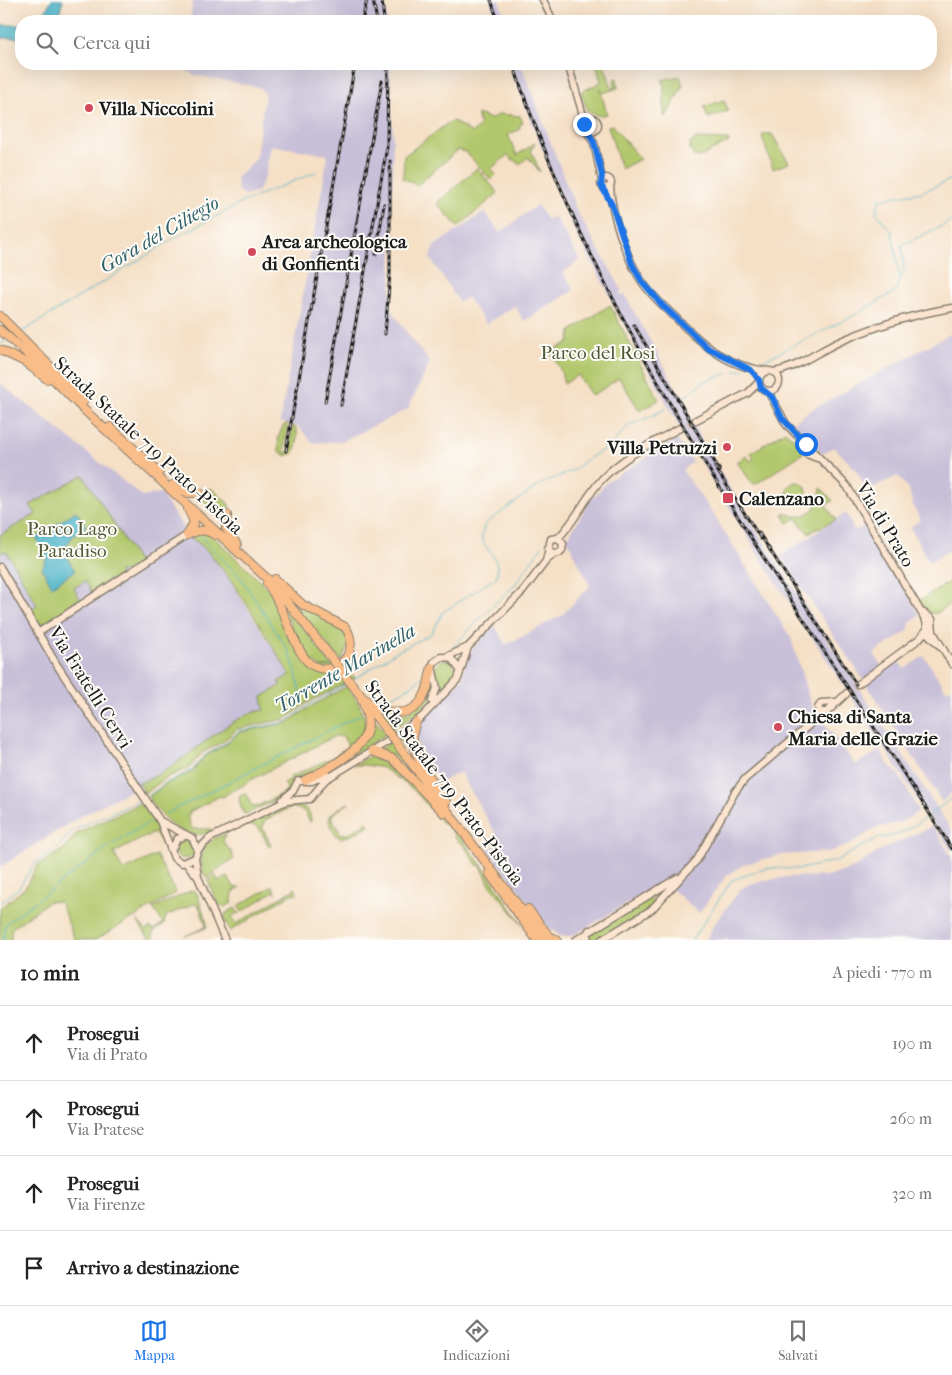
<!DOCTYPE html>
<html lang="it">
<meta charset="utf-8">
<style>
:root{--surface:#fff;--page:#f2f2f2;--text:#222;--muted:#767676;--line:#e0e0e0;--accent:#1a73e8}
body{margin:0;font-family:"IM FELL French Canon",serif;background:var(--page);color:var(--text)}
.stop{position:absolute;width:15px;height:15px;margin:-11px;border:4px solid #1a73e8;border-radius:50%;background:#fff}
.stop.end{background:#1a73e8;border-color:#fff;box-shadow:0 1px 5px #0008}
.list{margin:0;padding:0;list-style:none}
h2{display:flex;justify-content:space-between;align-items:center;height:65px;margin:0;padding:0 20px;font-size:21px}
h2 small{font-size:16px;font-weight:400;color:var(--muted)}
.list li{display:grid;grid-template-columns:32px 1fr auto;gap:15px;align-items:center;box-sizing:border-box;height:75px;padding:0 20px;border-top:1px solid var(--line)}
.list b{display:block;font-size:19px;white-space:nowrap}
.list p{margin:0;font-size:16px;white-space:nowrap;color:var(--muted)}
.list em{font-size:16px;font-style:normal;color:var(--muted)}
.icon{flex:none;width:28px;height:28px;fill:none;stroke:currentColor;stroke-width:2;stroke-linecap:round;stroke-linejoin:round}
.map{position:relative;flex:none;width:952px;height:940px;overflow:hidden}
.search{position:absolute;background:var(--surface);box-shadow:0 5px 20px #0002;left:15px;right:15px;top:15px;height:55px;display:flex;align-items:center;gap:12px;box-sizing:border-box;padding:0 18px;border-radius:20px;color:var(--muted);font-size:19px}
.sheet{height:365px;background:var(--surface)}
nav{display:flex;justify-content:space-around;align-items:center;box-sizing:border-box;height:70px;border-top:1px solid var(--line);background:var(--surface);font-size:14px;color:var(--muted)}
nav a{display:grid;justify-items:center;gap:2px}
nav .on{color:var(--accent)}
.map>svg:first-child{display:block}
.industrial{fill:#c8bfd8}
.green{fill:#b3c86d;stroke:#687244}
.water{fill:#49b2c7;stroke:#326772}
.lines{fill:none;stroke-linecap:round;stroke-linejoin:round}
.stream{stroke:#49b2c7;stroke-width:1}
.secondary-tunnel{stroke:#cab8a3;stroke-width:6;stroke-dasharray:6 3;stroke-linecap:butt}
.secondary-casing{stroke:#887e70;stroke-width:9}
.highway-casing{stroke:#887e70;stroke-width:10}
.secondary{stroke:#fce5d0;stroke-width:6}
.highway{stroke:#f8bd89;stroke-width:8}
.rail-casing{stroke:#1c1c1c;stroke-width:3}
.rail{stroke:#fdfcf7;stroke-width:1;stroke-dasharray:4;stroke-linecap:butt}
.highway-bridge-casing{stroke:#887e70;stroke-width:10;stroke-linecap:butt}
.highway-bridge{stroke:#f8bd89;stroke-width:8}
.route{stroke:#1a73e8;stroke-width:6}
.poi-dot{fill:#d1495b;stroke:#fdfcf7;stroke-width:2}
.labels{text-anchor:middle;stroke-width:4;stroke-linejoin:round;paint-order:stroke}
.poi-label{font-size:19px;font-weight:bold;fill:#1c1c1c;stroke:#fdfcf7;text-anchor:start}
.park-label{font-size:19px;fill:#515838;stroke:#fdfcf7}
.street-label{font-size:19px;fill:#1c1c1c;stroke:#fdfcf7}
.water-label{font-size:20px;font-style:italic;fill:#306069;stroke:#fdfcf7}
</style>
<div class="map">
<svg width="952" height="940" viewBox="0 0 952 940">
<rect width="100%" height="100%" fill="#fdfcf7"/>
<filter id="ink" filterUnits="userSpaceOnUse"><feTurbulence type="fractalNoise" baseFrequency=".02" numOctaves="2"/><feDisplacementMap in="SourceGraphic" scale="10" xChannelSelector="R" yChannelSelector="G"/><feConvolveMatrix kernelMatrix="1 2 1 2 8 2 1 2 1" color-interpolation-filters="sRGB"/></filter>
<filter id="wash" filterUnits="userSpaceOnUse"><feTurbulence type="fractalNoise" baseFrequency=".0096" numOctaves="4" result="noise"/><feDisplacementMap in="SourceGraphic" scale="20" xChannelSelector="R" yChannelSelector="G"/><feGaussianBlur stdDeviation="1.12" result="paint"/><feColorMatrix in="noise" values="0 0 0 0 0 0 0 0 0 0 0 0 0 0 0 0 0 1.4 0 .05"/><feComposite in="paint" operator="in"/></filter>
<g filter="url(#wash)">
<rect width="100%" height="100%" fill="#f5dfc5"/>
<!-- industrial -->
<path class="industrial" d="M193,0H384L387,21H190Z
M490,0H499L506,21H497Z
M185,64H390L393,140L391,309L415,344L430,362L408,409L343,441L313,443L298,426L280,422L328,155L271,145L265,176L258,191L247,196L238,191L236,178L256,159L265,93L259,87L194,75L187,71Z
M511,64H521L577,212L622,290L620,293L621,296L625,295L676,388L702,441L744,512L952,831V852L767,568L677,423L573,226L522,97Z
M537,205L547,220L554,216L580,260L563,273L574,290L524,321L515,306L486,324L467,297L459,302L430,258L434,246L485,212L500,233Z
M952,333V549L929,562L910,527L921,520L913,506L909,490L898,476L867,490L856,470L834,447L822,454L793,423L809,411Z
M0,383L143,497L160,493L191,539L199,542L218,562L290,675L278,682L281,685L264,710L251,714L226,727L187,757L148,781L81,816L0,867Z
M677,439L693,462L682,470L715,517L791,638L811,705L855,765L880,750L888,764L899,775L919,811L902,822L875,828L849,845L829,852L780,855L745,864L726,876L699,913L664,882L572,936H560L548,927L487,850L501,843L460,772L439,783L422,751L417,740V726L463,678L465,663L471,651L494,624L506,645L562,615L590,586L567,539L590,501L609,480Z
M846,513L855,531L868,524L920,615L910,623L908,631L874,653L883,669L898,660L904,669L924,656L946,690L952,688V792L942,802L865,682L780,556Z
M933,826L952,858V940H706L713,926L741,889L749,884L786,877L830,876L856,867L881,850Z"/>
<!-- green -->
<path class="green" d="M596,64H604L612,88L615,87L614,79L617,78L618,88L603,93L600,89L607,114C599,116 594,115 587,110L581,92L601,82Z
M680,76L683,85L666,117L664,116V84L662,80Z
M724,100L728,111L708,118L704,107Z
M477,114L491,119L499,114L520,116L523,123L519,126L520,129L508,135L517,155L535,143L531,150L540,172L528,157L519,165L514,159L512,160L508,155L491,169L496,175L491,180L466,152L458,150L416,186L413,182L403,179L404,156L448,123L453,121L472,133L480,126Z
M612,125L640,159L621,169L608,126Z
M764,134H772L789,163L773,169L762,137Z
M696,139L729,140V142L700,157L694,156L690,150V143Z
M477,168L498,193L458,227L437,203Z
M610,305L659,400L640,411L619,378L592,396L578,375L564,384L561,371L550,351L569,343L571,331Z
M288,423L284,452L288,453L293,425L297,429V443L294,453L286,456L279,451L278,438L283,426Z
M785,431L801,445L803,453L756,484L752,483L737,462L747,456L750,461L754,458L751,453Z
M83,475L139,563L124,573L122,571L119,572L120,575L92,593L85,581L74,588L81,600L73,602V605L41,625L30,610L37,605L6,551L0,553V535L36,514L30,505Z
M787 492a10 10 0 1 1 20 0a10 10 0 1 1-20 0Z
M211,488L229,504V509L226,514L216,513L203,500L204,491Z
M821,488L833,501L826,505L836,520L808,533L796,518L788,523L783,514L784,512C804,524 820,509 821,488Z
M198,532L211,534L273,594L301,656L316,669L344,663L355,678L307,703L285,719L237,729L224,741L202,753L190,767L166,778L145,793L139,783C179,771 228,713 264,710L262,697L281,685L278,682L290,675C273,648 216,546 191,539Z
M952,580V602L938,613H928L918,601Z
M276,583L294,599L342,626L349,644L341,661Z
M274,589L332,666L321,667L306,657Z
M441,660H450L458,671L456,676L437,697L434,669Z
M432,678L435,683C432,710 410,717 390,730L376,712L385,714L409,713Z
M347,686C374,722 371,739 331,763C324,767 315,774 307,776C303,778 300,777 296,779L288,793L282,797L246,814L243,813L239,800L240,796L245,793L252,806L256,807L285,792L287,788L284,783L291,779L290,777L334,757L348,746L343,736L338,737L337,735L247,782C241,789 231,789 224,797L220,796L189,812L190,814L187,816L192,829H211L210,833C182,841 162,818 148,797L169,782L192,772L204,757L226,744L239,732L287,723L307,709Z
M370,714L386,734L345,760L354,752Z
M411,728V733L439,793L397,738Z
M391,741L435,799L395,757L379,750Z
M372,755H384L452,826L486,871L523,926L489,883L481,866L477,865L465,847L455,838L452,829L442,823L415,791L383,768L366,765H354Z
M143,802L167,843H163L155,834H151L114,853L123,871L156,855L176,893L95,940H75L60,902L49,901L11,929V940H0V908L25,888L37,866L64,849L77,833Z
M349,803L334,813L331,817L341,834L345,833L346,835L366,823V821L369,825L352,835L341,838C336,836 335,834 332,829C323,814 338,809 349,803Z
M291,804C301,804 311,809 311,820L310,822L304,811L292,807L265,820L262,827L271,845L269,846L259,828L247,823Z
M226,834L223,841L228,849H230L234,859L222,866L207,879C195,860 202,839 226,834Z
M175 849a10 10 0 1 1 20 0a10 10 0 1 1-20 0Z
M215,875L219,882L228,877L235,888L239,887L240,888L233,892L232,903L225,907L218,904L208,881Z
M273,886L276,893L274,891L242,912L238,906Z
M295,887L297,892L295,895L293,893L230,931L224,918L226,913L235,908L239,914L237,913L232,917L236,924L293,890Z
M193,890L197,893L207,923L206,928L185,936L204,928L206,925L199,906L194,904L166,916L164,924L153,932V940H150L136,919L146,930L151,927L153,930L163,923L153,908Z
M648,898L654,903L651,909L598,940H590L588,935Z"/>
<!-- water -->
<path class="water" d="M51,0H63L57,21H36L43,16Z
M0,25H21V38H0Z
M76,511L86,526L73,536L63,551L75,571L52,586L42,569L47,557L36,538Z"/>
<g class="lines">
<!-- stream -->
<path class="stream" d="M901,278L904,274L902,245L952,221
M22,332L173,239L243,202L316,172
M0,344L7,340
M752,366L849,318L896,291L900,278L892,232L876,212L880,199L922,192L952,179
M735,371L744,370
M680,400L705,381L728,373
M200,536L241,578L288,650L295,668L301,696
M449,652L483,615L514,586L542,546
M353,680L396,652L431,634L443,612L497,577C497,574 498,568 497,565C493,547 475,547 485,524L539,485L575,469L583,462L611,445L629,425L650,417L665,409
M381,703L408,688L426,674
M234,779L361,714
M147,797L164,784L192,770L204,756L227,742L239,731L286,722L306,707L348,683
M165,814L231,781
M55,887L107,847L150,822
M0,903L19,888L34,864L56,850L73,830L144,799
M4,940L5,926L9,921L52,889
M692,940L732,880L767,868L800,869L836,861L876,839L897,835L917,824L952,798"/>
</g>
</g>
<g filter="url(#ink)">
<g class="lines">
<!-- secondary-tunnel -->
<path class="secondary-tunnel" d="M680,428L696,420
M847,693L858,684"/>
<!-- secondary casing -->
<g class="secondary-casing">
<path id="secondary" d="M543,0L553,21
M568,64L585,122
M584 125a7 7 0 1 1 14 0a7 7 0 1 1-14 0Z
M586,130L594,143L602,180
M601 183a5 5 0 1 1 10 0a5 5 0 1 1-10 0Z
M610,186C611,214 626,257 641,280C650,294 663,306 675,317C703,345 728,368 769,371
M759 381a10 10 0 1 1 20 0a10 10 0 1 1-20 0Z
M774,372C798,368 818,351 841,341C876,326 914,314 952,308
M768,391L786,424L847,486L918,607L926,621L928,634L942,648
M696,420L748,393L759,382
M804,444L807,454L817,458
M558,538C576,521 585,497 602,479C624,456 652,443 680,428
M546,561L551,539L558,538L563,544L562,550L559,553H553L548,548
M0,567L55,662L160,821L174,858L182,863L195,858L198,850L192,838L160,821
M924,613L932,619L933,632L952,664
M38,633L187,535
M446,657L468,647
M858,684L919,639L927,629
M432,701L437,688L432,667L434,662L441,657L451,658L460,670
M820,712H827L847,693
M820,712L818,708L821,703L836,702
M396,736L422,717L458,679L468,647L523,591L546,561L555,553
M282,800L293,791L298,781H312L327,774
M172,849L177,839L185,836
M198,850L210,838L286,801L310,799L325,780L390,740
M186,863L198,877L195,858
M198,877L225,940
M576,940L677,878
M588,940L587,935L589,930
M601,940L651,910L697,860L735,792L745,779L808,726L820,712"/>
</g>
<!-- highway casing -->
<g class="highway-casing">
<path id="highway" d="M0,316L76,392L83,402
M0,330L38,363
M0,350L25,362L47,379
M35,361L81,407L273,584L334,661
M110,427L159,472
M173,485L188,493H200
M188,509L194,522L188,534
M227,515L226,528L237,545
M187,535C198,530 205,528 215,535
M275,579L303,605L345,627C353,638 353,652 342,662
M267,583C283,604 293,646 307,661C314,668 323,670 332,668
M362,697C381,713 412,723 425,694C429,686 429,676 432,667
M368,706L386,730
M416,722C403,749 433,779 446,802
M395,741L544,940
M372,751L393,759L444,813
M305,780C324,771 363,751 367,730C370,718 364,707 361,696
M489,873L537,940
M528,909L549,936L557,940"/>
</g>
<!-- secondary -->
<use href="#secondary" class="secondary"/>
<!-- highway -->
<use href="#highway" class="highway"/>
<!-- rail casing -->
<g class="rail-casing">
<path id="rail" d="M373,0L377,21
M382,0L384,21
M491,0L498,21
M362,21L367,0
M513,64C609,352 792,594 952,849
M376,254L384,204
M634,325L720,471
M385,334L390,273V161
M325,402L382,81
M341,405L387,147L388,64
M286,451L355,64
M715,467L761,539
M759,533L856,684"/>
</g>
<!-- rail -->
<use href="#rail" class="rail"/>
<!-- highway-bridge casing -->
<g class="highway-bridge-casing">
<path id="highway-bridge" d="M334,661L361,696
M386,730L395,741"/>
</g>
<!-- highway-bridge -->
<use href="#highway-bridge" class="highway-bridge"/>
</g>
</g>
<g class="lines" filter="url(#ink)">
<!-- route -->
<path class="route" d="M584,124L594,143L602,175L601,185L612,205L632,264L641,280L663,306L709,349L751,370L759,380L761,388L772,397L782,418L806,444"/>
</g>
<!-- markers -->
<g class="poi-dot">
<circle cx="89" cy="108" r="5"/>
<circle cx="252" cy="252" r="5"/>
<circle cx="727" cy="447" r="5"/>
<rect x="722" y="492" width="12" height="12" rx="2.5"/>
<circle cx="778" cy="727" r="5"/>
</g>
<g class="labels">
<!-- poi labels -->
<g class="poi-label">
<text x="99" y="115">Villa Niccolini</text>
<text x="262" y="248">Area archeologica<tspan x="262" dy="22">di Gonfienti</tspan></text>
<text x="717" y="454" text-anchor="end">Villa Petruzzi</text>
<text x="739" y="505">Calenzano</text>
<text x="788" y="723">Chiesa di Santa<tspan x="788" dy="22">Maria delle Grazie</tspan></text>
</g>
<!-- park labels -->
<g class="park-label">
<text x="598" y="359">Parco del Rosi</text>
<text x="72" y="535">Parco Lago<tspan x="72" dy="22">Paradiso</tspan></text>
</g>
<!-- street labels -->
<g class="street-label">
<text transform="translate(149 445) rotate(43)" y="7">Strada Statale 719 Prato-Pistoia</text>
<text transform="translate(886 524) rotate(59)" y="7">Via di Prato</text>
<text transform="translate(91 687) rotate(58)" y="7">Via Fratelli Cervi</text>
<text transform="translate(445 782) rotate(53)" y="7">Strada Statale 719 Prato-Pistoia</text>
</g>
<!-- water labels -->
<g class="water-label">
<text transform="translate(159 234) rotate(-30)" y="7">Gora del Ciliegio</text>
<text transform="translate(345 668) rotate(-30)" y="7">Torrente Marinella</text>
</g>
</g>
</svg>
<div class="stop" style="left:806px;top:444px"></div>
<div class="stop end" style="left:584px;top:124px"></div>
<div class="search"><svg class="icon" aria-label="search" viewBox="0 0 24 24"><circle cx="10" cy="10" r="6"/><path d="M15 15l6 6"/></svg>Cerca qui</div>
</div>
<section class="sheet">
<h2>10 min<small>A piedi · 770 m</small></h2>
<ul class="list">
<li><svg class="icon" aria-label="ahead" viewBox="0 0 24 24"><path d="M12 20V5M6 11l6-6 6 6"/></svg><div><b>Prosegui</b><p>Via di Prato</p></div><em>190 m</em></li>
<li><svg class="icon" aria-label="ahead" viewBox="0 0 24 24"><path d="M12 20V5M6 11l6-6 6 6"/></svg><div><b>Prosegui</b><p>Via Pratese</p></div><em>260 m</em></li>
<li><svg class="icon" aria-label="ahead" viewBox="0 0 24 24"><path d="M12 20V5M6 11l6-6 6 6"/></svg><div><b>Prosegui</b><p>Via Firenze</p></div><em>320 m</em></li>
<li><svg class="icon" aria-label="arrive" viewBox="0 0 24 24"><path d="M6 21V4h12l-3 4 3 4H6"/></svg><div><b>Arrivo a destinazione</b></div></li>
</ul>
</section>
<nav>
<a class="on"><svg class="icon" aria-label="map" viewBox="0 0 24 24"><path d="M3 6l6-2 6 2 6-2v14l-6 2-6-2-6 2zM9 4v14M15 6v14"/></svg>Mappa</a>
<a><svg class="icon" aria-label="directions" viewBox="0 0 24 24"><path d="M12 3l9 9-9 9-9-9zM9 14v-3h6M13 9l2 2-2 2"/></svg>Indicazioni</a>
<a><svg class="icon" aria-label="saved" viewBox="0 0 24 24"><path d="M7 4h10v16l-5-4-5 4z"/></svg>Salvati</a>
</nav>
